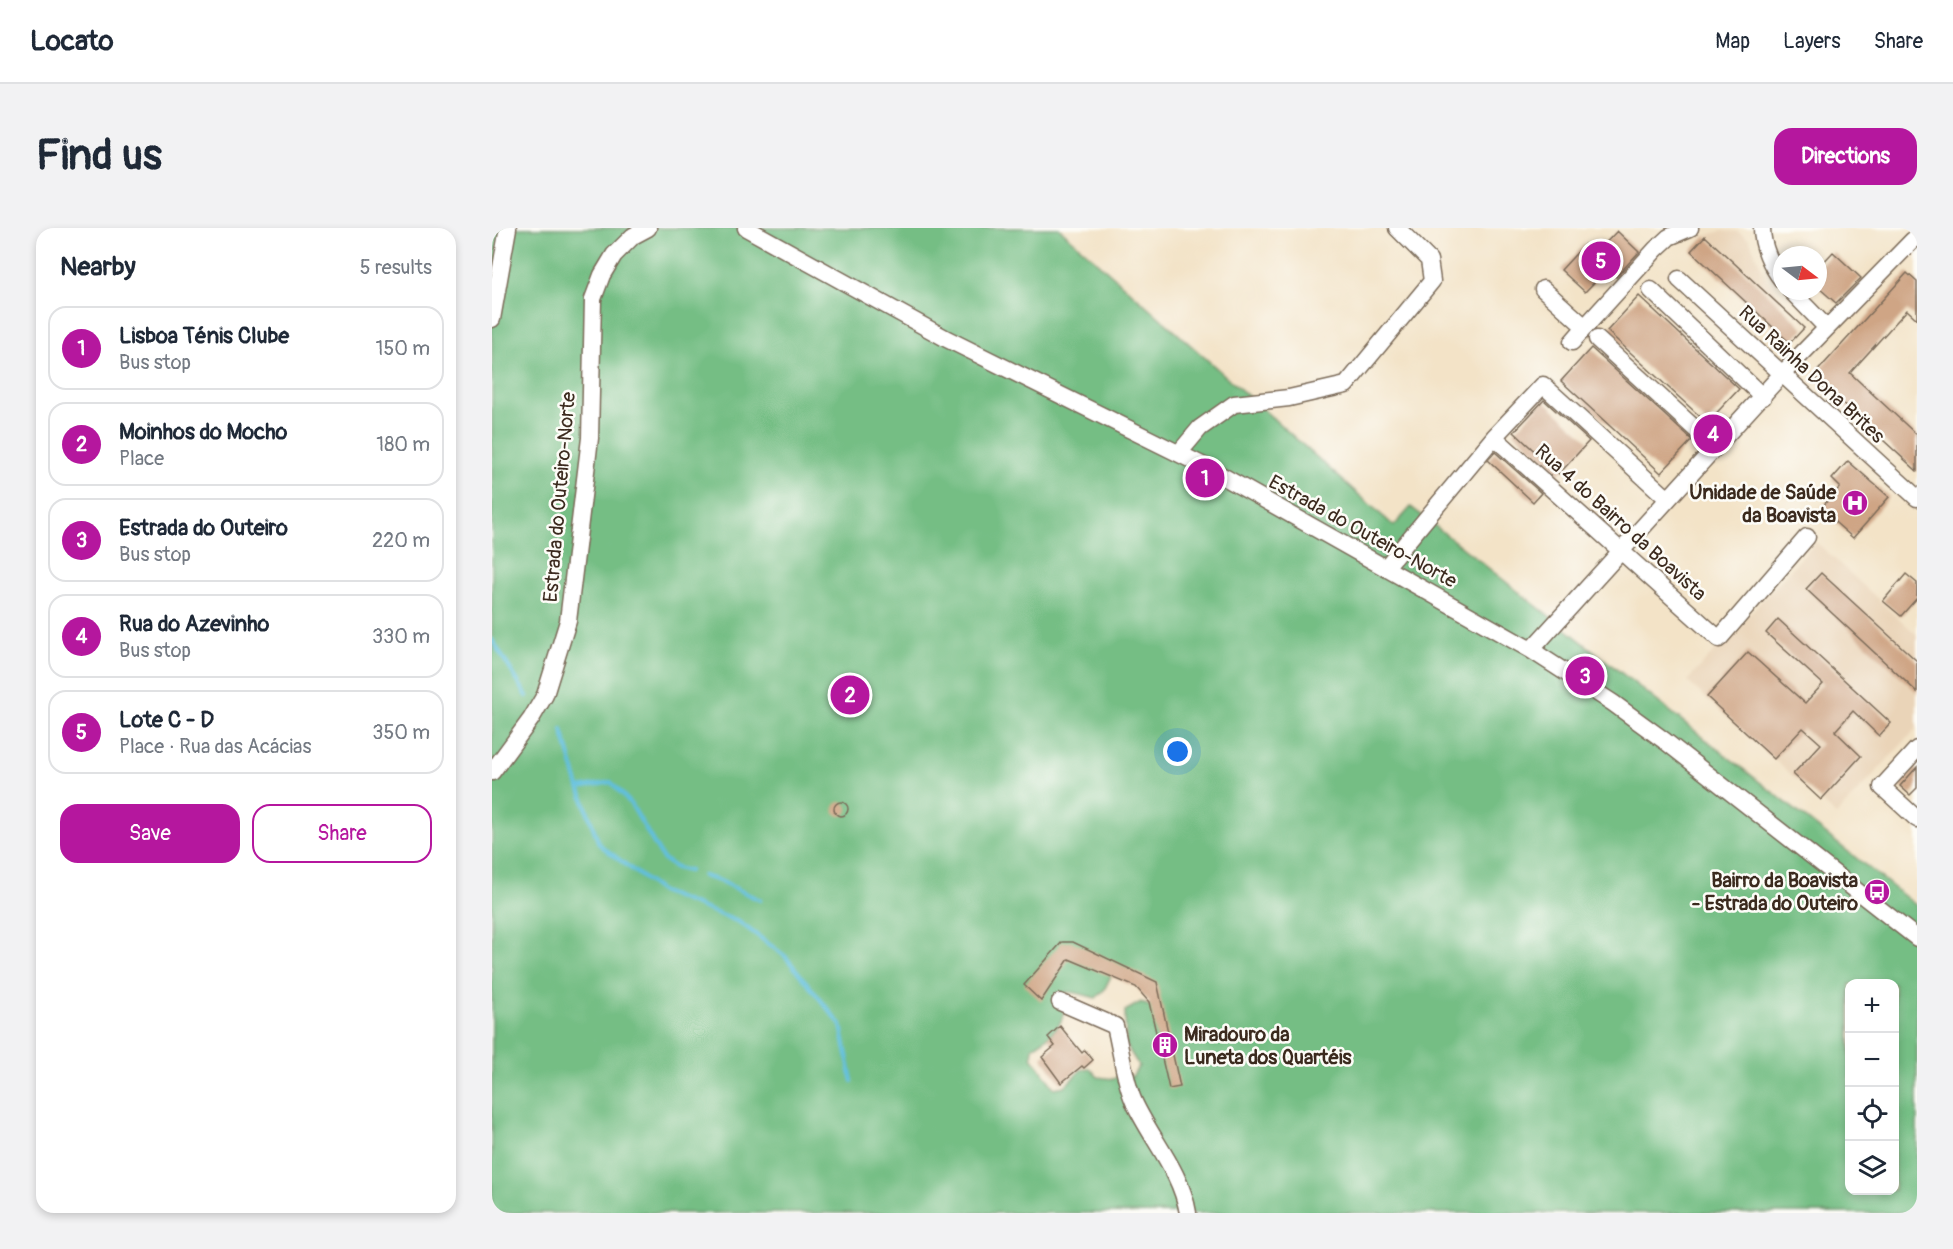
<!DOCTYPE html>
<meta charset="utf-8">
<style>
:root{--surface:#fff;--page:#f2f2f3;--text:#1f2937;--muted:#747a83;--line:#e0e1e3;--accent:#b5179e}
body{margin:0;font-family:Pangolin,sans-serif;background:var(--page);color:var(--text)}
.controls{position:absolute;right:18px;bottom:18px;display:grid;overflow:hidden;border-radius:12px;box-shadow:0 3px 9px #0003}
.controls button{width:54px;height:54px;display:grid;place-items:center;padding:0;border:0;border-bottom:2px solid var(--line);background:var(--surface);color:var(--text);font:30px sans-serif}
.compass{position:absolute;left:1281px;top:18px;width:54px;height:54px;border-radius:50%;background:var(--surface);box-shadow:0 3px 9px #0003;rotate:106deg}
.you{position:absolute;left:686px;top:524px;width:21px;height:21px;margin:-15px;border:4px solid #fff;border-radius:50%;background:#1a73e8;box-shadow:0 0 0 9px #1a73e833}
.badge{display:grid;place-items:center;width:39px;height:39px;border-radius:50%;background:var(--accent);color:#fff;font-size:20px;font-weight:700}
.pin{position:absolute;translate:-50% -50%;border:3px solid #fff;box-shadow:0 2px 6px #0006}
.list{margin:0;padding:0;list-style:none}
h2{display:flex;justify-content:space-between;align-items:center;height:78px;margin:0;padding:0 24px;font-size:26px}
h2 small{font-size:20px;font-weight:400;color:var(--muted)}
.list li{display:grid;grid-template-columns:39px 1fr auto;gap:18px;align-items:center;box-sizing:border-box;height:84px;margin:0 12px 12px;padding:0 12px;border:2px solid var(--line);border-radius:18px}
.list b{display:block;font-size:22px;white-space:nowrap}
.list p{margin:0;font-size:20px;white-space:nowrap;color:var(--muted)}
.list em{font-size:20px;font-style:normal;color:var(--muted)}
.actions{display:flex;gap:12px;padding:18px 24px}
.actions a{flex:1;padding:14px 0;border:2px solid var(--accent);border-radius:18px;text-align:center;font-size:21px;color:var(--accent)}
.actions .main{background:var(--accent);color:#fff}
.icon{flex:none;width:33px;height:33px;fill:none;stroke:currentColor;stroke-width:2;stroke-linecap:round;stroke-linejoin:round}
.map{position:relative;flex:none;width:1425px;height:985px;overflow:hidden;border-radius:18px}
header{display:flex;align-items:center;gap:36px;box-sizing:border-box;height:84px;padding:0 30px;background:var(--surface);border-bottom:2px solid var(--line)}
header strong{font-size:28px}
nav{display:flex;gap:33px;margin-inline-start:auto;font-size:21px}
.intro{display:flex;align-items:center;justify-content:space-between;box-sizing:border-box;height:144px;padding:0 36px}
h1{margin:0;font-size:42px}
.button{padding:15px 27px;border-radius:18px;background:var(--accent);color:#fff;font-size:21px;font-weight:700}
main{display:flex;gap:36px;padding:0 36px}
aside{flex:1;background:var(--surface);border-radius:18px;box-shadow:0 3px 9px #0003}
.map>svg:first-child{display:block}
.built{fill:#ead4b8}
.forest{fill:#75be84;stroke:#587451;stroke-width:1.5;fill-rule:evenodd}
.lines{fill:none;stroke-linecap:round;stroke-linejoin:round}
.stream{stroke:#61bfdf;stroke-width:4}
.building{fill:#cfa585}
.minor-casing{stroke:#7b6b59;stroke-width:19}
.minor{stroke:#fff;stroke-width:16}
.labels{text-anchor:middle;stroke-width:5;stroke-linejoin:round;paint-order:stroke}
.street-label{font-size:20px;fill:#3b2a1e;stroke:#fdfcf7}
.poi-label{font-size:20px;font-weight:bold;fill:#3b2a1e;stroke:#fdfcf7;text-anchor:end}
</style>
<header>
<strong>Locato</strong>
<nav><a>Map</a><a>Layers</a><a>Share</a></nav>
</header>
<div class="intro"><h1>Find us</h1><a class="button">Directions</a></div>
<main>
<aside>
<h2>Nearby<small>5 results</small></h2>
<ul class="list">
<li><span class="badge">1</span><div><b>Lisboa Ténis Clube</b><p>Bus stop</p></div><em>150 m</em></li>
<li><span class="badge">2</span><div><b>Moinhos do Mocho</b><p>Place</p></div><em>180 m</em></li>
<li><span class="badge">3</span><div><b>Estrada do Outeiro</b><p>Bus stop</p></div><em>220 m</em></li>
<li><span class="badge">4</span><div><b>Rua do Azevinho</b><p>Bus stop</p></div><em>330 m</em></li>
<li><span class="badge">5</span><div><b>Lote C - D</b><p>Place · Rua das Acácias</p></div><em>350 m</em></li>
</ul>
<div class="actions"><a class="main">Save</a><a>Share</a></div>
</aside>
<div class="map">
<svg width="1425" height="985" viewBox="0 0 1425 985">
<rect width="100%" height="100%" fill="#fdfcf7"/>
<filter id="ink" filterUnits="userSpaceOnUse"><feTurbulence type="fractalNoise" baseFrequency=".0167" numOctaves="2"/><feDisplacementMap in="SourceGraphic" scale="12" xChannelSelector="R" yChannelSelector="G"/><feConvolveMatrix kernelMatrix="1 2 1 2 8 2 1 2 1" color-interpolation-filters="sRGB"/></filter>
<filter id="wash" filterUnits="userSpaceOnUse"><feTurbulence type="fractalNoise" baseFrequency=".008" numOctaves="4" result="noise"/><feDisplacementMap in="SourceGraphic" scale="24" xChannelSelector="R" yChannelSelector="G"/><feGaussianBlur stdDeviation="1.35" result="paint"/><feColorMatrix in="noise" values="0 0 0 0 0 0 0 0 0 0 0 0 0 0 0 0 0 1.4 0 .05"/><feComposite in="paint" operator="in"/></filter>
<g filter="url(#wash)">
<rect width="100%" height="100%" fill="#f3e3c7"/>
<!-- built -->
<path class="built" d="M1229,3L1246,4L1257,11L1275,52L1291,72L1287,77L1213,8Z
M1324,314L1425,407V500L1344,587L1195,453Z"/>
<!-- forest -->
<path class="forest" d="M0,0H567L902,298L919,279L1425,678V985H0ZM620,746L662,759L661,780L649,774L633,783L634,817L647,838L640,849L631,843L622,851L606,849L598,840L589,842L573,858L562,860L540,829L541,819C554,811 570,800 572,783C572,774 570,772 574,764C584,763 593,768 604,770L612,762ZM1358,756H1402V962H1358Z"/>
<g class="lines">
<!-- stream -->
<path class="stream" d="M0,412L35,468
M70,502L86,556L107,616L168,663L247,694L293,728L349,797L360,853
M87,560L119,554L139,576L171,631L184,640L197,643
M211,648L228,653L268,672"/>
</g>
<g id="blocks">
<!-- building -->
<path class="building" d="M1125,3L1147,24L1124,49L1115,41L1093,64L1069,42L1093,16L1103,26Z
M1213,8L1312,100L1298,115L1199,23Z
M1341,24L1369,50L1344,75L1326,59V40Z
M1415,45L1425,54V91L1415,82L1358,145L1425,207V243L1321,148Z
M1147,68L1247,161L1215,195L1115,103Z
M1099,120L1200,212L1169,245L1069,153Z
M1052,172L1097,213L1067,246L1022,204Z
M1003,224L1049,265L1041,274L996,232Z
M1356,233L1397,269L1361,310L1328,281L1348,259L1340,251Z
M1329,345L1425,433V464L1314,361Z
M1414,346L1425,355V370L1409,388L1391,373Z
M1286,391L1399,495L1387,508L1361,483L1343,503L1369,528L1329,572L1301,546L1329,516L1311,500L1282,531L1215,469L1256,424L1313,475L1331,456L1274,405Z
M351 467a7 7 0 1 1 14 0a7 7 0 1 1-14 0Z
M1425,539V560L1418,567L1408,558Z
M342 581a7 7 0 1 1 14 0a7 7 0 1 1-14 0Z
M570,714H581L665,754L688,859L677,861L657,774L644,759L577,731L549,773L532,757Z
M568,798L590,825L593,822L601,832L592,840L590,838L569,855L550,829L563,818L556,809Z"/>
</g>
</g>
<g filter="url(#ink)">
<use href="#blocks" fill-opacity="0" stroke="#7b6b59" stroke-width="1.5"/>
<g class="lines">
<!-- minor casing -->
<g class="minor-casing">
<path id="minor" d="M254,0L455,111L718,241L1039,422L1121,475L1173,513L1425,710
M1270,0C1270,18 1279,38 1290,52
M1187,51L1425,270
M1051,61L1093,99L1164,21L1177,9L1198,0
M1159,62L1271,169
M1299,63L1335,100
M0,91L16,0
M1105,111L1223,219
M1080,114L1093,99
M1002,209L1227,411L1315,309
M687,225L708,200L742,176L797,170L854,157L940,53L937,32L905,0
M894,339L1002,209L1051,157L1176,271
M1039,422L1289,147L1421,12
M1425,521L1390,559L1425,591
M0,544L39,491L53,467L76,393L98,210L101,71L110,47L122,27L141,8L156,0
M568,774L623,798C629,821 632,852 642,874C659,911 689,943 696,985"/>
</g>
<!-- minor -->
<use href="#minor" class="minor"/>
</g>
</g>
<!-- icons -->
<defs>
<g id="hospital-disc" transform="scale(1.35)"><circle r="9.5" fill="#b5179e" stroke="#fdfcf7"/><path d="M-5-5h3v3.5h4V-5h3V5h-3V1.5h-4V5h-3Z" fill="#fff"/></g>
<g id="bus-disc" transform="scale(1.35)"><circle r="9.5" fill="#b5179e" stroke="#fdfcf7"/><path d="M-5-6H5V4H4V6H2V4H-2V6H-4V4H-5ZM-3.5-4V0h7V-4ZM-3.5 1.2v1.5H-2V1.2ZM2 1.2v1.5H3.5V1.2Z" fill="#fff"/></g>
<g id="building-disc" transform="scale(1.35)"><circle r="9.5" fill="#b5179e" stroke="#fdfcf7"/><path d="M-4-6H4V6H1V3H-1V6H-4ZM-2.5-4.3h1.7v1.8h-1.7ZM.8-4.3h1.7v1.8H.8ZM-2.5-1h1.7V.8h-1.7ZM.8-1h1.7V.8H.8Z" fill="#fff"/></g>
</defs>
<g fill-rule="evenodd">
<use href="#hospital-disc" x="1363" y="275"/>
<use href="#bus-disc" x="1385" y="664"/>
<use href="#building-disc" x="673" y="817"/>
</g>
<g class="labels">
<!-- street labels -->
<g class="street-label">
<text transform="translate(1320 146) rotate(43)" y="7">Rua Rainha Dona Brites</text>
<text transform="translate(67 269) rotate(-85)" y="7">Estrada do Outeiro-Norte</text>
<text transform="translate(1129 294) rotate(42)" y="7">Rua 4 do Bairro da Boavista</text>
<text transform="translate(871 303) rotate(29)" y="7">Estrada do Outeiro-Norte</text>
</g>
<!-- poi labels -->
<g class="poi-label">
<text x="1344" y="271">Unidade de Saúde<tspan x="1344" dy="23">da Boavista</tspan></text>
<text x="1366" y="659">Bairro da Boavista<tspan x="1366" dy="23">- Estrada do Outeiro</tspan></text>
<text x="692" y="813" text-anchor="start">Miradouro da<tspan x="692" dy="23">Luneta dos Quartéis</tspan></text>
</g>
</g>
</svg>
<div class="controls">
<button>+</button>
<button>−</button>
<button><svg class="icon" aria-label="locate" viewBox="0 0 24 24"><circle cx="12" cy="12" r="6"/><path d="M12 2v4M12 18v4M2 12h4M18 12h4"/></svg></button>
<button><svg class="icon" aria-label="layers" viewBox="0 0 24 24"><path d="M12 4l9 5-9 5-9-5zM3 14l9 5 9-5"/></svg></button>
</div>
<svg class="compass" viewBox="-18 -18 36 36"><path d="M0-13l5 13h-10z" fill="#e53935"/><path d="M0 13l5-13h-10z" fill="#747a83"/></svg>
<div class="you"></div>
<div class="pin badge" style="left:713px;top:250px">1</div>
<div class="pin badge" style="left:358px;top:467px">2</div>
<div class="pin badge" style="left:1093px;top:448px">3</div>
<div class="pin badge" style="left:1221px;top:206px">4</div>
<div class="pin badge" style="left:1109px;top:33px">5</div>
</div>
</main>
